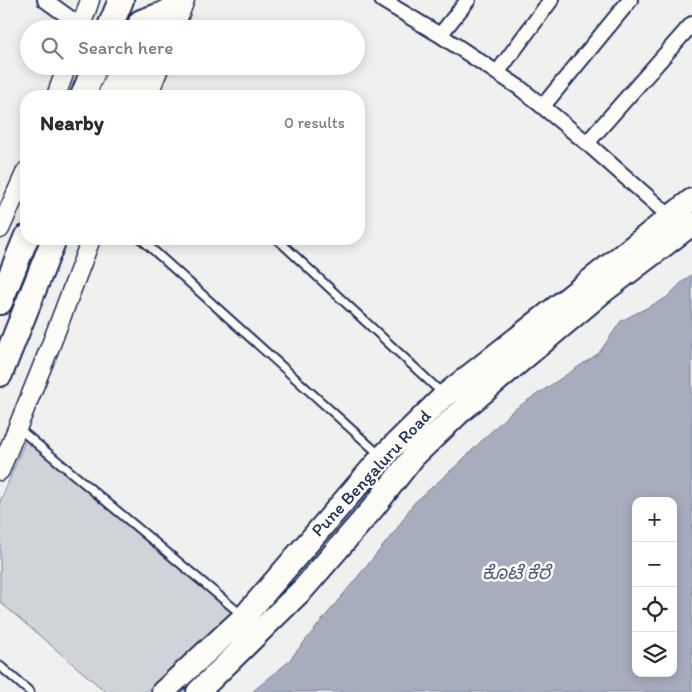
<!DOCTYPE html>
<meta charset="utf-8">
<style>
:root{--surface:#fff;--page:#f2f2f3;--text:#2b2b33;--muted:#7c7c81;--line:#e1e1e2}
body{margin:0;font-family:Itim,"Noto Sans Kannada",sans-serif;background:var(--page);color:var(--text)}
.controls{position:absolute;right:15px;bottom:15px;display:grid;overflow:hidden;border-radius:10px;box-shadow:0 2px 12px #0003}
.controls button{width:45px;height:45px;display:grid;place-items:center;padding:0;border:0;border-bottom:1px solid var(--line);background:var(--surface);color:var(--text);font:25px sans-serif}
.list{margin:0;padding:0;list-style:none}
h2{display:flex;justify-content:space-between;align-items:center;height:65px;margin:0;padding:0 20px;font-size:21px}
h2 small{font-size:16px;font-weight:400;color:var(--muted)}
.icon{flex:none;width:28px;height:28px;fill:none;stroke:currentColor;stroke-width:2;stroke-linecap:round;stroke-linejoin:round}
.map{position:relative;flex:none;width:692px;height:692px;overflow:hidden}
.search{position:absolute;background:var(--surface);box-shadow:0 2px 12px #0003;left:20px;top:20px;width:345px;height:55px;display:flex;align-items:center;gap:12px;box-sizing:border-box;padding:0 18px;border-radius:28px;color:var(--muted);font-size:19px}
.panel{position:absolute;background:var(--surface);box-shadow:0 2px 12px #0003;left:20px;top:90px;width:345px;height:155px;border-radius:20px}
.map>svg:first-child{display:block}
.green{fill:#d0d3d8;stroke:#76819b}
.water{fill:#a7adbd;stroke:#6f7b97;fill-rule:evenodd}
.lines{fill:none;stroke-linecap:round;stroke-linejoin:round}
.service-casing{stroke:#1b2f5e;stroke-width:11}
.minor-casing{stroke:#1b2f5e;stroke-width:18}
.tertiary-casing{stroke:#1b2f5e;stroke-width:21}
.primary-casing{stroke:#1b2f5e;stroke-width:26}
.trunk-casing{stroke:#1b2f5e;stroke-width:28}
.service{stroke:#fdfcf7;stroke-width:7}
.minor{stroke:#fdfcf7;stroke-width:14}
.tertiary{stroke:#fdfcf7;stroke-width:18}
.primary{stroke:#fdfcf7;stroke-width:22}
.trunk{stroke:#fdfcf7;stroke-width:24}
.labels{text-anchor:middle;stroke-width:5;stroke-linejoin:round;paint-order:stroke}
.street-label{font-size:18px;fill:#1b2f5e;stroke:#fdfcf7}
.water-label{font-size:19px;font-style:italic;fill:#4c5b7f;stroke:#fdfcf7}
</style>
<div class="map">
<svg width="692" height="692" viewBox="0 0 692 692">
<rect width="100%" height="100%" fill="#f0f0ee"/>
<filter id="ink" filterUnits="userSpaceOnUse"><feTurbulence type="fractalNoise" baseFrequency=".02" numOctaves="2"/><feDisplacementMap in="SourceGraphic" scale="10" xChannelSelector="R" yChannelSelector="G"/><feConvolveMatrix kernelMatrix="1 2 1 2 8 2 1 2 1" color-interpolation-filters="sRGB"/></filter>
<g filter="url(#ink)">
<!-- green -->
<path class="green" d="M26,439L235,615L145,692H106L0,602V502Z"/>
<!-- water -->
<path class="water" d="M692,274V692H252L287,663L396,530L413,504L457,465L512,411L599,353L621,321L666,298L681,283ZM636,501H673V673H636Z"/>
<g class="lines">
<!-- service casing -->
<g class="service-casing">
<path id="service" d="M141,239L380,455
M277,239L443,394
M18,428L242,615
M0,666L30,692"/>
</g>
<!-- minor casing -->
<g class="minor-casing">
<path id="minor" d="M45,0L81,26
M382,0L440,35L520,88L587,143L675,221
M440,35L468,0
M497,73L551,0
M543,106L630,0
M587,143L692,24"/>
</g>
<!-- tertiary casing -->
<g class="tertiary-casing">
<path id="tertiary" d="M80,29L90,0
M174,29L185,0
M56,96L67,66
M148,96L160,66
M0,229L26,171
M0,471L50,347L91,239"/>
</g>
<!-- primary casing -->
<g class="primary-casing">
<path id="primary" d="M163,692L244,617L382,457L444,396L692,200
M198,692L304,588L374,507L414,456L461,411L600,294L692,224"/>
</g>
<!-- trunk casing -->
<g class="trunk-casing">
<path id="trunk" d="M109,29L121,0
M141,29V22L167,13L178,0
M83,96L95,66
M110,96L122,66
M135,96L140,66
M0,302L26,238
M0,374L54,239"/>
</g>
<!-- service -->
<use href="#service" class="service"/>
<!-- minor -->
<use href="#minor" class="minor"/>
<!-- tertiary -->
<use href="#tertiary" class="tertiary"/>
<!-- primary -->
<use href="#primary" class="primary"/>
<!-- trunk -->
<use href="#trunk" class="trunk"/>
</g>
</g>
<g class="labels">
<!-- street labels -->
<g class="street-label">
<text transform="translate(371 473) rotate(-47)" y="6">Pune Bengaluru Road</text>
</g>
<!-- water labels -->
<g class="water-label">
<text x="516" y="579">ಕೊಟೆ ಕೆರೆ</text>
</g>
</g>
</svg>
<div class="controls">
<button>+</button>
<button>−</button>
<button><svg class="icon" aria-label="locate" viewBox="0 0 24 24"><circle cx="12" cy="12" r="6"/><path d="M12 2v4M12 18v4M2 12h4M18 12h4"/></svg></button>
<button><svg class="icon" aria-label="layers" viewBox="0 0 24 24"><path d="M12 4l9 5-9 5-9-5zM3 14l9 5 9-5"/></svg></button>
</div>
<div class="search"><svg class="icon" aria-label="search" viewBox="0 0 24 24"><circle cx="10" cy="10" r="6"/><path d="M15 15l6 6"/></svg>Search here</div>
<section class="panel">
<h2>Nearby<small>0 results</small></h2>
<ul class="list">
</ul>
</section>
</div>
